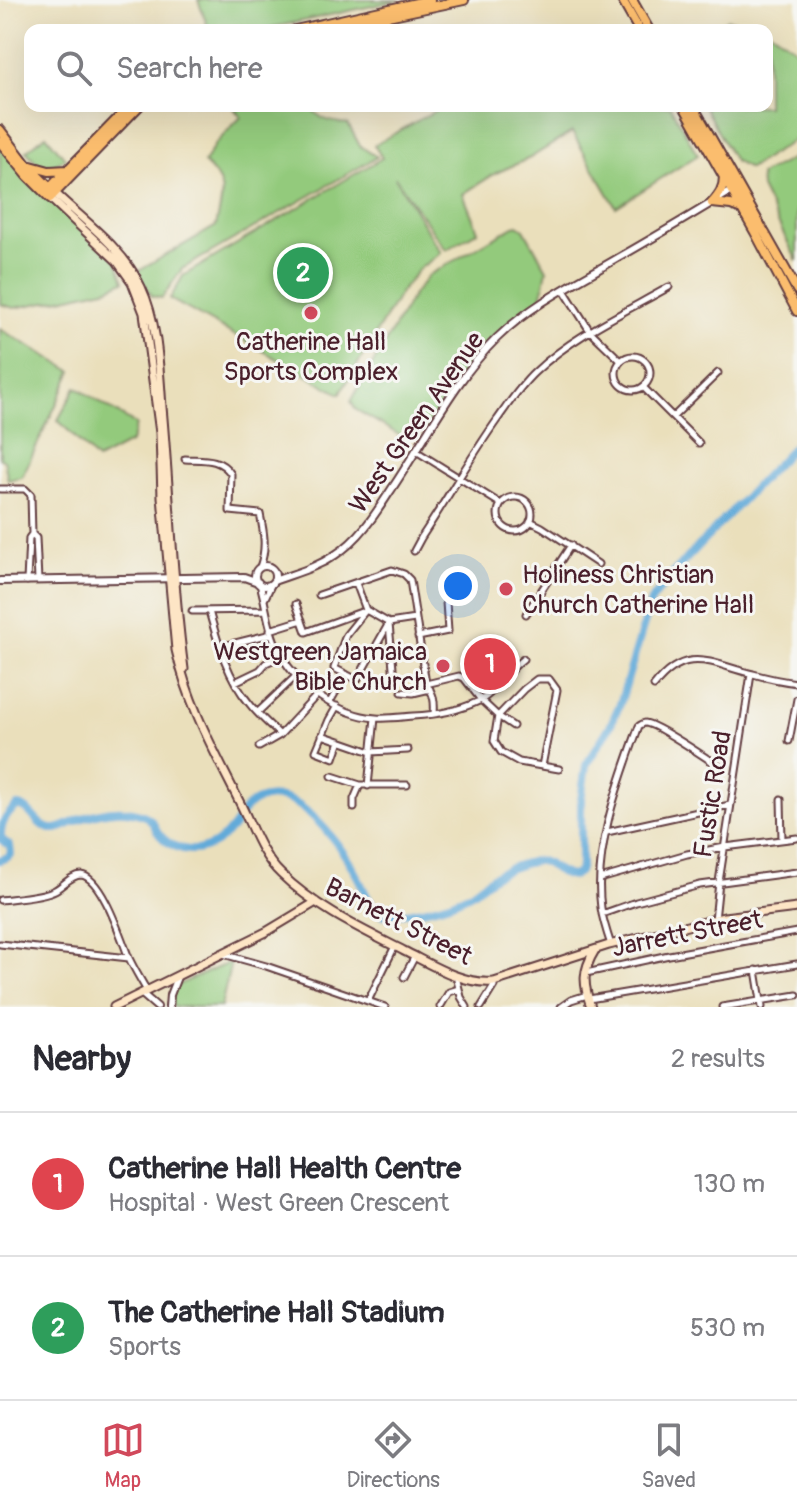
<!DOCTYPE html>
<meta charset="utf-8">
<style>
:root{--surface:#fff;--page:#f2f2f3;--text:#2b2b33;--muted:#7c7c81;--line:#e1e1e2;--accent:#d1495b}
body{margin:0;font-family:Pangolin,sans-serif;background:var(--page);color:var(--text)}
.you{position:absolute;left:458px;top:586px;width:28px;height:28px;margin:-20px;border:6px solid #fff;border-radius:50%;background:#1a73e8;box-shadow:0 0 0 12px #1a73e833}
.badge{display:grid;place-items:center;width:52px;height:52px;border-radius:50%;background:var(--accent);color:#fff;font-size:26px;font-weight:700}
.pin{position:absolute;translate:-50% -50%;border:4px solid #fff;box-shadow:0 2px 8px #0006}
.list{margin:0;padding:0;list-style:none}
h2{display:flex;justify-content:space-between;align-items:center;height:104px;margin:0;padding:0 32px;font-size:34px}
h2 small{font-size:26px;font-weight:400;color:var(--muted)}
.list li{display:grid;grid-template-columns:52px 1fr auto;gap:24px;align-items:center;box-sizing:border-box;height:144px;padding:0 32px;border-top:2px solid var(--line)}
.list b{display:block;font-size:30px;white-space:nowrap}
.list p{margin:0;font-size:26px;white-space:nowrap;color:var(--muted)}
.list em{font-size:26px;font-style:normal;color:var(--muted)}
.icon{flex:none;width:44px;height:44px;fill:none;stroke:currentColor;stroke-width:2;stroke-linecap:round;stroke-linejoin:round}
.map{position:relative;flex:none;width:797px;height:1007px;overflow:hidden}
.search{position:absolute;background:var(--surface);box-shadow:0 8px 32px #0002;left:24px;right:24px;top:24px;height:88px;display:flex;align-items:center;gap:20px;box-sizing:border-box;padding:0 28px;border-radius:16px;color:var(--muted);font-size:30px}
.sheet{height:392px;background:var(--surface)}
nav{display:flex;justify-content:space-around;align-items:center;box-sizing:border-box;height:112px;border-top:2px solid var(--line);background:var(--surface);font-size:22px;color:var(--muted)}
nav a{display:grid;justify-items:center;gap:4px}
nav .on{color:var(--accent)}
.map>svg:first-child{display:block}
.green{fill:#93ca7c;stroke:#6e7454;stroke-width:2}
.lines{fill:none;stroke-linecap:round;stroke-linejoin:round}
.river{stroke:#62aad9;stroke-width:8}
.minor-casing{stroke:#623c41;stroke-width:9}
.tertiary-casing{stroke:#623c41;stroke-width:10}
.secondary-casing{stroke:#623c41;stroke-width:11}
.primary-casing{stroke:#623c41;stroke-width:12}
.minor{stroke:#fff;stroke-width:5}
.tertiary{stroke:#fff;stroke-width:6}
.secondary{stroke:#fde5c5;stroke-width:7}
.primary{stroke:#fbbd6e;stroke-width:8}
.poi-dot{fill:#d1495b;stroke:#f6f6f2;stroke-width:3}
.labels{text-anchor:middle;stroke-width:6;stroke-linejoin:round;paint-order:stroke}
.poi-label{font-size:26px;fill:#4a1f2b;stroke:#f6f6f2}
.street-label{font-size:26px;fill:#4a1f2b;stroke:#f6f6f2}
</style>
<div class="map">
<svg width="797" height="1007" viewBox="0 0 797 1007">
<rect width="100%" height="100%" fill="#f6f6f2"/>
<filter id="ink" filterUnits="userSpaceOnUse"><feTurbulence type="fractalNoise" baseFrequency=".0125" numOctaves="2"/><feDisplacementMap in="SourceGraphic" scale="16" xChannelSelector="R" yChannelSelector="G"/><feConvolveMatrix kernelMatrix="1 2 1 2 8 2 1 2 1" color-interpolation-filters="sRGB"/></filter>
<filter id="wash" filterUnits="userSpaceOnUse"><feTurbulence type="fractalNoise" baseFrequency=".006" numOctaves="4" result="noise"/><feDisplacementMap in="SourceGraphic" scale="32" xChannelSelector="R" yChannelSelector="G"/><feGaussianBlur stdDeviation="1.8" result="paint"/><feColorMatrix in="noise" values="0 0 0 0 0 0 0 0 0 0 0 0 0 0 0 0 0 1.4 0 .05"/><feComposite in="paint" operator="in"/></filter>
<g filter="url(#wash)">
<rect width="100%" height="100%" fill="#eadfbb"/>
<!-- green -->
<path class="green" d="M198,0H400L260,30H209Z
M727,19L767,29L797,50V138L749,169L734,161L704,106H767V30H713Z
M232,106H310C320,121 332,122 348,124L360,146L377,157L182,269L162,298L152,296L137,272L216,226C222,197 229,185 204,163L215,144L241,117Z
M444,106H670L698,155L616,207L572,132L530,158L496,173L463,194L478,231L446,250L395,177L441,253L419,269L400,293L340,394L170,299L183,276L382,158L374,145Z
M46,135L65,158L52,167L38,164L26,151Z
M0,142L117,261L124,281L109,288L61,299L14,308L0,304Z
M797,156V261L761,188L760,175Z
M518,225L524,229L547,270L541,299L511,321L480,350L449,391L424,431L401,436L355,409L351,401L413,295L429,275L514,226Z
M0,329L72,371L22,477L8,480L4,460L0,459Z
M76,387L136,425L131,442L97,460L58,420Z
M231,962L221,1007H173L171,996L175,986Z"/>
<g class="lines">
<!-- river -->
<path class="river" d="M0,860L8,857L11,853L10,846L1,839C0,824 6,815 17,806C31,806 36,827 51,829C59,830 66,825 74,822C96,812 122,806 145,816C154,820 154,828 160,835C167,844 180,850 192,850C211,850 226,837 237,822C240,817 243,811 247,807C260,795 279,795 293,802C318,815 345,852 357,876C365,890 369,907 384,915C411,913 445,907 468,895C477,890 485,882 493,877C505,869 521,864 534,861C548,858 557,876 573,876L579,872L581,865V800L586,765L610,726L620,704L651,601L671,575L797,443"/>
</g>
</g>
<g filter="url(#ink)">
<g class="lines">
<!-- minor casing -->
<g class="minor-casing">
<path id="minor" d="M564,290L590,331L621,361
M616 373a17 17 0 1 1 34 0a17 17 0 1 1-34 0Z
M643,387L699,443
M673,417L718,373
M416,451L501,504
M185,459C203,460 220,457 231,474L230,511L260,514C264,533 267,548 260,567
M0,489H25L31,495L32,534L29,538L27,581
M498 514a17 17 0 1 1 34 0a17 17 0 1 1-34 0Z
M530,521L542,527L598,564
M32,534L36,538L38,580
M414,551L421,538C447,499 470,458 497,420C509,403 520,386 535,372C573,336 623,313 669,287
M356,583L366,610L389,623L415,619
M260,584C267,608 268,632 281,655C299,687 338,715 376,718C387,719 401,717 413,716C435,715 458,711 479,701C497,692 507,671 523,659
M319,595L392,570L404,574L410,580L426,684C434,694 435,701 434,714
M265,598L272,583
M296,604L306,632L361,612
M366,610L346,635L334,668L357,680L389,623
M192,611L265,610
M209,611C218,643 227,677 249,703C258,715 270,725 280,735
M526,614L571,545
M389,624L394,679
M270,630L302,620
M418,637L448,631L446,602
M219,647L271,634
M235,682L260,670L266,663L282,656
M426,684L459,676L464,678L481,700L498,716L524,689L537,679H549L557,690L542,766
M654,686C687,644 711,664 753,674C767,678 782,681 797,683
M402,692L413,693L430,689
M330,702L346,674
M337,706L329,720L316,751L334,758L340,741
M258,712L296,676
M513,726L498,716L494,741L501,752L519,762L559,769
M322,735L371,752L408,750
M789,741L797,699
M259,747L280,735L317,695
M332,776L360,785H407
M368,786L375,718
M781,799L782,840
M354,808V799L360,785
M607,832L730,805
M600,879L687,854L725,847L797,838
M0,900C15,898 41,897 55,890C63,886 71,875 81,875C102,877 122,941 129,958C134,969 141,980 147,991
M602,914L636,902L700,885L797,872
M715,920L719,882L751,674
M0,944L129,958
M611,945C607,933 603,921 601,908C593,849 619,781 639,726C641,725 643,723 645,723C655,723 708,759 720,767
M223,954L266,966L385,1007
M756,970L762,1007
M586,973L669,955L797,932
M456,976L461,997L467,1007
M404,977L415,956
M589,999L797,964
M368,1001L395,946
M440,1007L449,992L459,989
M481,1007L494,986V982
M561,1007L571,1000L587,995
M722,1007L797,995"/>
</g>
<!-- tertiary casing -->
<g class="tertiary-casing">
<path id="tertiary" d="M255 576a10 10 0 1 1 20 0a10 10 0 1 1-20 0Z
M0,581L244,577L258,582
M274,581C295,573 316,568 335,555C361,538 376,513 393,487C425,439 456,378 497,338C532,304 577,282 618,258C657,236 695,213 733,190
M142,994L157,1007
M169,1007L170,995L177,977"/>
</g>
<!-- secondary casing -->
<g class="secondary-casing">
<path id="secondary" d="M55,193C85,222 123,248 141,287C158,323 159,368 162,407C170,494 172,582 184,669
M50,198L117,261L132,282L144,313L160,433L162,497L176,650C188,704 214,751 239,801C252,826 260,854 281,874C316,908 361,929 404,951C432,965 463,985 494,982L609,945L724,917L797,908
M114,1007L266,932L316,902
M591,1007C583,984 582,971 595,950"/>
</g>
<!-- primary casing -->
<g class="primary-casing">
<path id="primary" d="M622,0L639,30
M632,0L649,30
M295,30L430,0
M321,30L464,0
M684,106L755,232L797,311
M693,106L797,290
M0,130L26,164L52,190
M0,142L28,176L50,198L139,106
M31,166L49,171L68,170
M45,193L130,106
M712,203C720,194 724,188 724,176
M712,203L731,205L742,209"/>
</g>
<!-- minor -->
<use href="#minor" class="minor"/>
<!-- tertiary -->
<use href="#tertiary" class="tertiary"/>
<!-- secondary -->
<use href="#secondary" class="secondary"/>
<!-- primary -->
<use href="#primary" class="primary"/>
</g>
</g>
<!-- markers -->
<g class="poi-dot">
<circle cx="311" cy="313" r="8"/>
<circle cx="506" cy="589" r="8"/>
<circle cx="443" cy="666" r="8"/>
</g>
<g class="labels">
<!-- poi labels -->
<g class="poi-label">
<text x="311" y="350">Catherine Hall<tspan x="311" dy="30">Sports Complex</tspan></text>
<text x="522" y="583" text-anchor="start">Holiness Christian<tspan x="522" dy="30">Church Catherine Hall</tspan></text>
<text x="427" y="660" text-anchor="end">Westgreen Jamaica<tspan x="427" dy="30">Bible Church</tspan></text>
</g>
<!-- street labels -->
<g class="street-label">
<text transform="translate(416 422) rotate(-55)" y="9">West Green Avenue</text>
<text transform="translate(712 794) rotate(-81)" y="9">Fustic Road</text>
<text transform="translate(399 921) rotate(27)" y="9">Barnett Street</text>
<text transform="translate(687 933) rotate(-11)" y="9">Jarrett Street</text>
</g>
</g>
</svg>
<div class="you"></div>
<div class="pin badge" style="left:490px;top:664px;background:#e0444e">1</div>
<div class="pin badge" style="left:303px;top:273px;background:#2e9e5b">2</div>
<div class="search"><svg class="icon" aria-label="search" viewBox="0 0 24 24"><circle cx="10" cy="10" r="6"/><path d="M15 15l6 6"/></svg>Search here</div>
</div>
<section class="sheet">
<h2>Nearby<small>2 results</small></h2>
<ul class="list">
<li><span class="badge" style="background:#e0444e">1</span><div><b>Catherine Hall Health Centre</b><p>Hospital · West Green Crescent</p></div><em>130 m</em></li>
<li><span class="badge" style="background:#2e9e5b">2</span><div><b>The Catherine Hall Stadium</b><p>Sports</p></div><em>530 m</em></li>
</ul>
</section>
<nav>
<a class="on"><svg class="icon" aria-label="map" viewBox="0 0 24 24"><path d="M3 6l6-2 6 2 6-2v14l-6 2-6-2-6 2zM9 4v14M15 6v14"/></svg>Map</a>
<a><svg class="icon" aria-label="directions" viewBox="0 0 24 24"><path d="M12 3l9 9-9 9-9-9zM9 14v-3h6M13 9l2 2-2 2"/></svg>Directions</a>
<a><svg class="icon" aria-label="saved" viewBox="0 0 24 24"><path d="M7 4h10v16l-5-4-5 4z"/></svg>Saved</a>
</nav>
